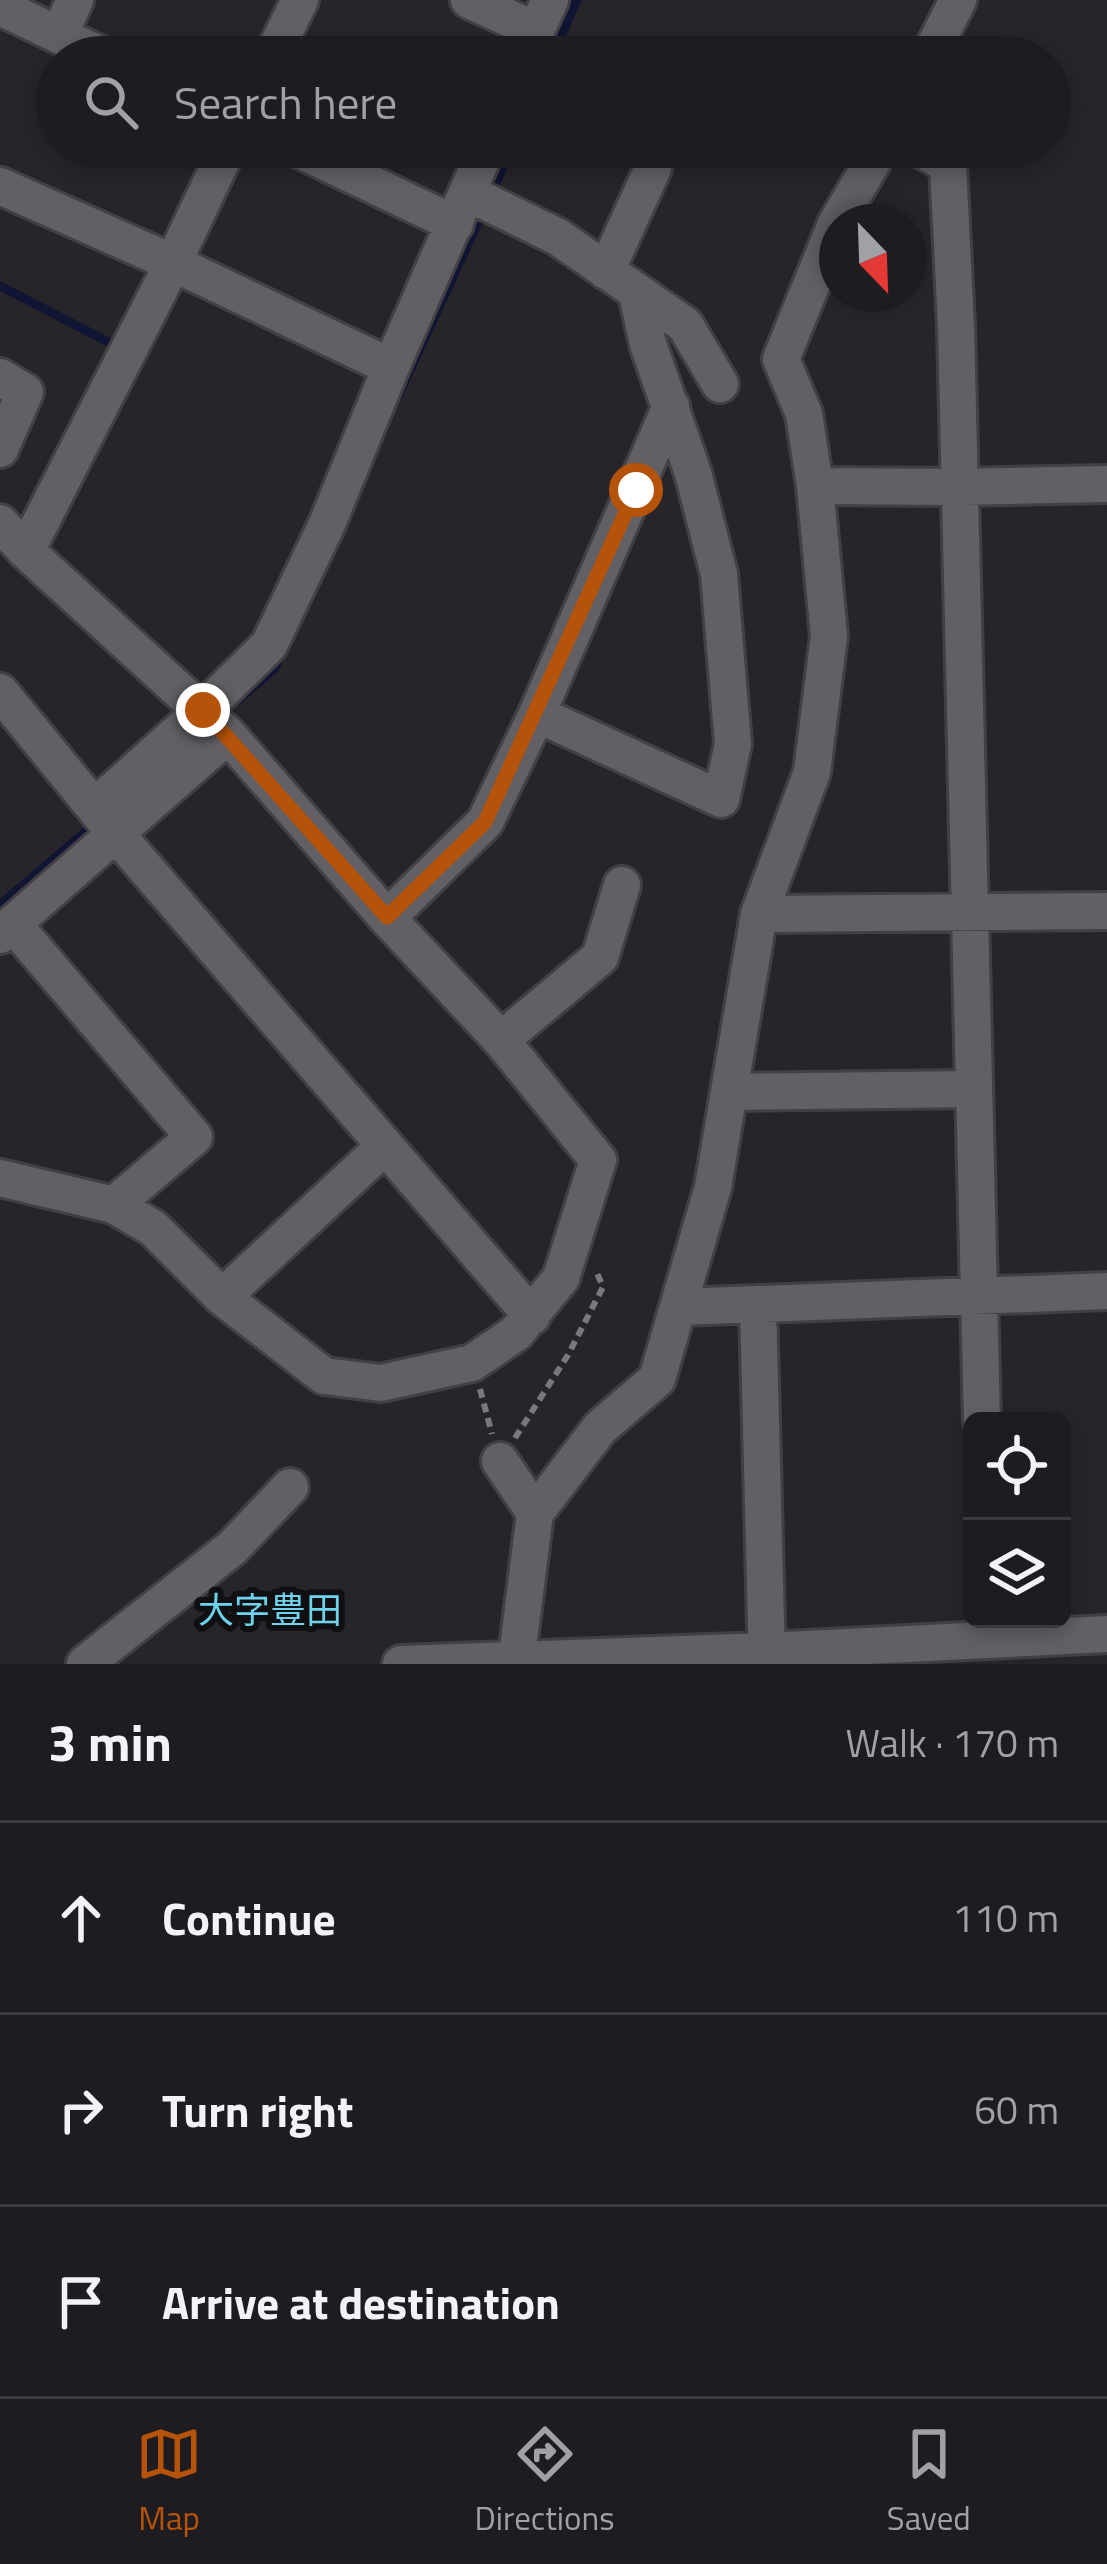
<!DOCTYPE html>
<meta charset="utf-8">
<style>
:root{--surface:#1e1c20;--page:#2b292d;--text:#f1f3f6;--muted:#a1a1a5;--line:#3c3a3e;--accent:#b45309}
body{margin:0;font-family:"Titillium Web","Noto Sans JP",sans-serif;background:var(--page);color:var(--text)}
.controls{position:absolute;right:36px;bottom:36px;display:grid;overflow:hidden;border-radius:18px;box-shadow:0 6px 18px #0003}
.controls button{width:108px;height:108px;display:grid;place-items:center;padding:0;border:0;border-bottom:3px solid var(--line);background:var(--surface);color:var(--text);font:60px sans-serif}
.compass{position:absolute;left:819px;top:204px;width:108px;height:108px;border-radius:50%;background:var(--surface);box-shadow:0 6px 18px #0003;rotate:157deg}
.stop{position:absolute;width:36px;height:36px;margin:-27px;border:9px solid #b45309;border-radius:50%;background:#fff}
.stop.end{background:#b45309;border-color:#fff;box-shadow:0 3px 12px #0008}
.list{margin:0;padding:0;list-style:none}
h2{display:flex;justify-content:space-between;align-items:center;height:156px;margin:0;padding:0 48px;font-size:51px}
h2 small{font-size:39px;font-weight:400;color:var(--muted)}
.list li{display:grid;grid-template-columns:78px 1fr auto;gap:36px;align-items:center;box-sizing:border-box;height:192px;padding:0 48px;border-top:3px solid var(--line)}
.list b{display:block;font-size:45px;white-space:nowrap}
.list em{font-size:39px;font-style:normal;color:var(--muted)}
.icon{flex:none;width:66px;height:66px;fill:none;stroke:currentColor;stroke-width:2;stroke-linecap:round;stroke-linejoin:round}
.map{position:relative;flex:none;width:1107px;height:1664px;overflow:hidden}
.search{position:absolute;background:var(--surface);box-shadow:0 6px 18px #0003;left:36px;right:36px;top:36px;height:132px;display:flex;align-items:center;gap:30px;box-sizing:border-box;padding:0 42px;border-radius:66px;color:var(--muted);font-size:45px}
.sheet{height:732px;background:var(--surface)}
nav{display:flex;justify-content:space-around;align-items:center;box-sizing:border-box;height:168px;border-top:3px solid var(--line);background:var(--surface);font-size:33px;color:var(--muted)}
nav a{display:grid;justify-items:center;gap:6px}
nav .on{color:var(--accent)}
.map>svg:first-child{display:block}
.lines{fill:none;stroke-linecap:round;stroke-linejoin:round}
.stream{stroke:#0f1532;stroke-width:9}
.minor-casing{stroke:#434045;stroke-width:42}
.path{stroke:#7b787c;stroke-width:6;stroke-dasharray:9 6;stroke-linecap:butt}
.minor{stroke:#625f65;stroke-width:36}
.route{stroke:#b45309;stroke-width:15}
.labels{text-anchor:middle;stroke-width:12;stroke-linejoin:round;paint-order:stroke}
.neighbourhood-label{font-size:36px;fill:#6fd3ec;stroke:#100f11}
</style>
<div class="map">
<svg width="1107" height="1664" viewBox="0 0 1107 1664">
<rect width="100%" height="100%" fill="#28252a"/>
<g class="lines">
<!-- stream -->
<path class="stream" d="M552,57L577,0
M495,185L512,147
M0,286L118,347
M398,396L481,216
M237,701L275,668L282,652
M0,905L91,827"/>
<!-- minor casing -->
<g class="minor-casing">
<path id="minor" d="M469,0L535,30
M0,7L105,57
M59,35L75,0
M272,57L300,0
M524,57L550,0
M929,57L958,0
M294,147L455,224
M918,147L948,165L956,326L982,1421
M0,186L173,263L391,367
M468,193L558,237L685,325L720,384
M606,271L653,168
M0,377L25,392L0,449
M815,486L960,487L1107,484
M0,523L26,551L228,735L387,918L501,1040L598,1160L561,1278L516,1333L472,1363L381,1383L324,1376L222,1297L153,1228L114,1205L0,1178
M26,551L173,263L228,147
M0,692L116,834L532,1316
M537,714L721,799L733,744L719,574L693,473L648,344L637,294
M96,806L203,710L269,645L327,524L391,367L487,147
M759,914L1107,911
M387,918L485,822L537,714L671,406
M13,924L194,1137L114,1205
M0,935L228,735
M501,1040L600,957L622,885
M730,1092L974,1089
M222,1297L385,1146
M758,1304L767,1664
M680,1307L1107,1291
M500,1461L535,1513
M85,1664L232,1548L290,1487
M401,1664L766,1651L1107,1634
M516,1664L535,1513L600,1428L657,1379L713,1187L759,914L812,772L829,636L815,486L804,414L781,359L836,224L881,147"/>
</g>
<!-- path -->
<path class="path" d="M480,1389L492,1434
M515,1438L568,1355L603,1287L597,1273"/>
<!-- minor -->
<use href="#minor" class="minor"/>
</g>
<g class="lines">
<!-- route -->
<path class="route" d="M203,710L387,917L485,822L636,490"/>
</g>
<g class="labels">
<!-- neighbourhood labels -->
<g class="neighbourhood-label">
<text x="270" y="1623">大字豊田</text>
</g>
</g>
</svg>
<div class="controls">
<button><svg class="icon" aria-label="locate" viewBox="0 0 24 24"><circle cx="12" cy="12" r="6"/><path d="M12 2v4M12 18v4M2 12h4M18 12h4"/></svg></button>
<button><svg class="icon" aria-label="layers" viewBox="0 0 24 24"><path d="M12 4l9 5-9 5-9-5zM3 14l9 5 9-5"/></svg></button>
</div>
<svg class="compass" viewBox="-18 -18 36 36"><path d="M0-13l5 13h-10z" fill="#e53935"/><path d="M0 13l5-13h-10z" fill="#a1a1a5"/></svg>
<div class="stop" style="left:636px;top:490px"></div>
<div class="stop end" style="left:203px;top:710px"></div>
<div class="search"><svg class="icon" aria-label="search" viewBox="0 0 24 24"><circle cx="10" cy="10" r="6"/><path d="M15 15l6 6"/></svg>Search here</div>
</div>
<section class="sheet">
<h2>3 min<small>Walk · 170 m</small></h2>
<ul class="list">
<li><svg class="icon" aria-label="ahead" viewBox="0 0 24 24"><path d="M12 20V5M6 11l6-6 6 6"/></svg><div><b>Continue</b></div><em>110 m</em></li>
<li><svg class="icon" aria-label="right" viewBox="0 0 24 24"><path d="M7 20v-9h11M14 6l5 5-5 5"/></svg><div><b>Turn right</b></div><em>60 m</em></li>
<li><svg class="icon" aria-label="arrive" viewBox="0 0 24 24"><path d="M6 21V4h12l-3 4 3 4H6"/></svg><div><b>Arrive at destination</b></div></li>
</ul>
</section>
<nav>
<a class="on"><svg class="icon" aria-label="map" viewBox="0 0 24 24"><path d="M3 6l6-2 6 2 6-2v14l-6 2-6-2-6 2zM9 4v14M15 6v14"/></svg>Map</a>
<a><svg class="icon" aria-label="directions" viewBox="0 0 24 24"><path d="M12 3l9 9-9 9-9-9zM9 14v-3h6M13 9l2 2-2 2"/></svg>Directions</a>
<a><svg class="icon" aria-label="saved" viewBox="0 0 24 24"><path d="M7 4h10v16l-5-4-5 4z"/></svg>Saved</a>
</nav>
